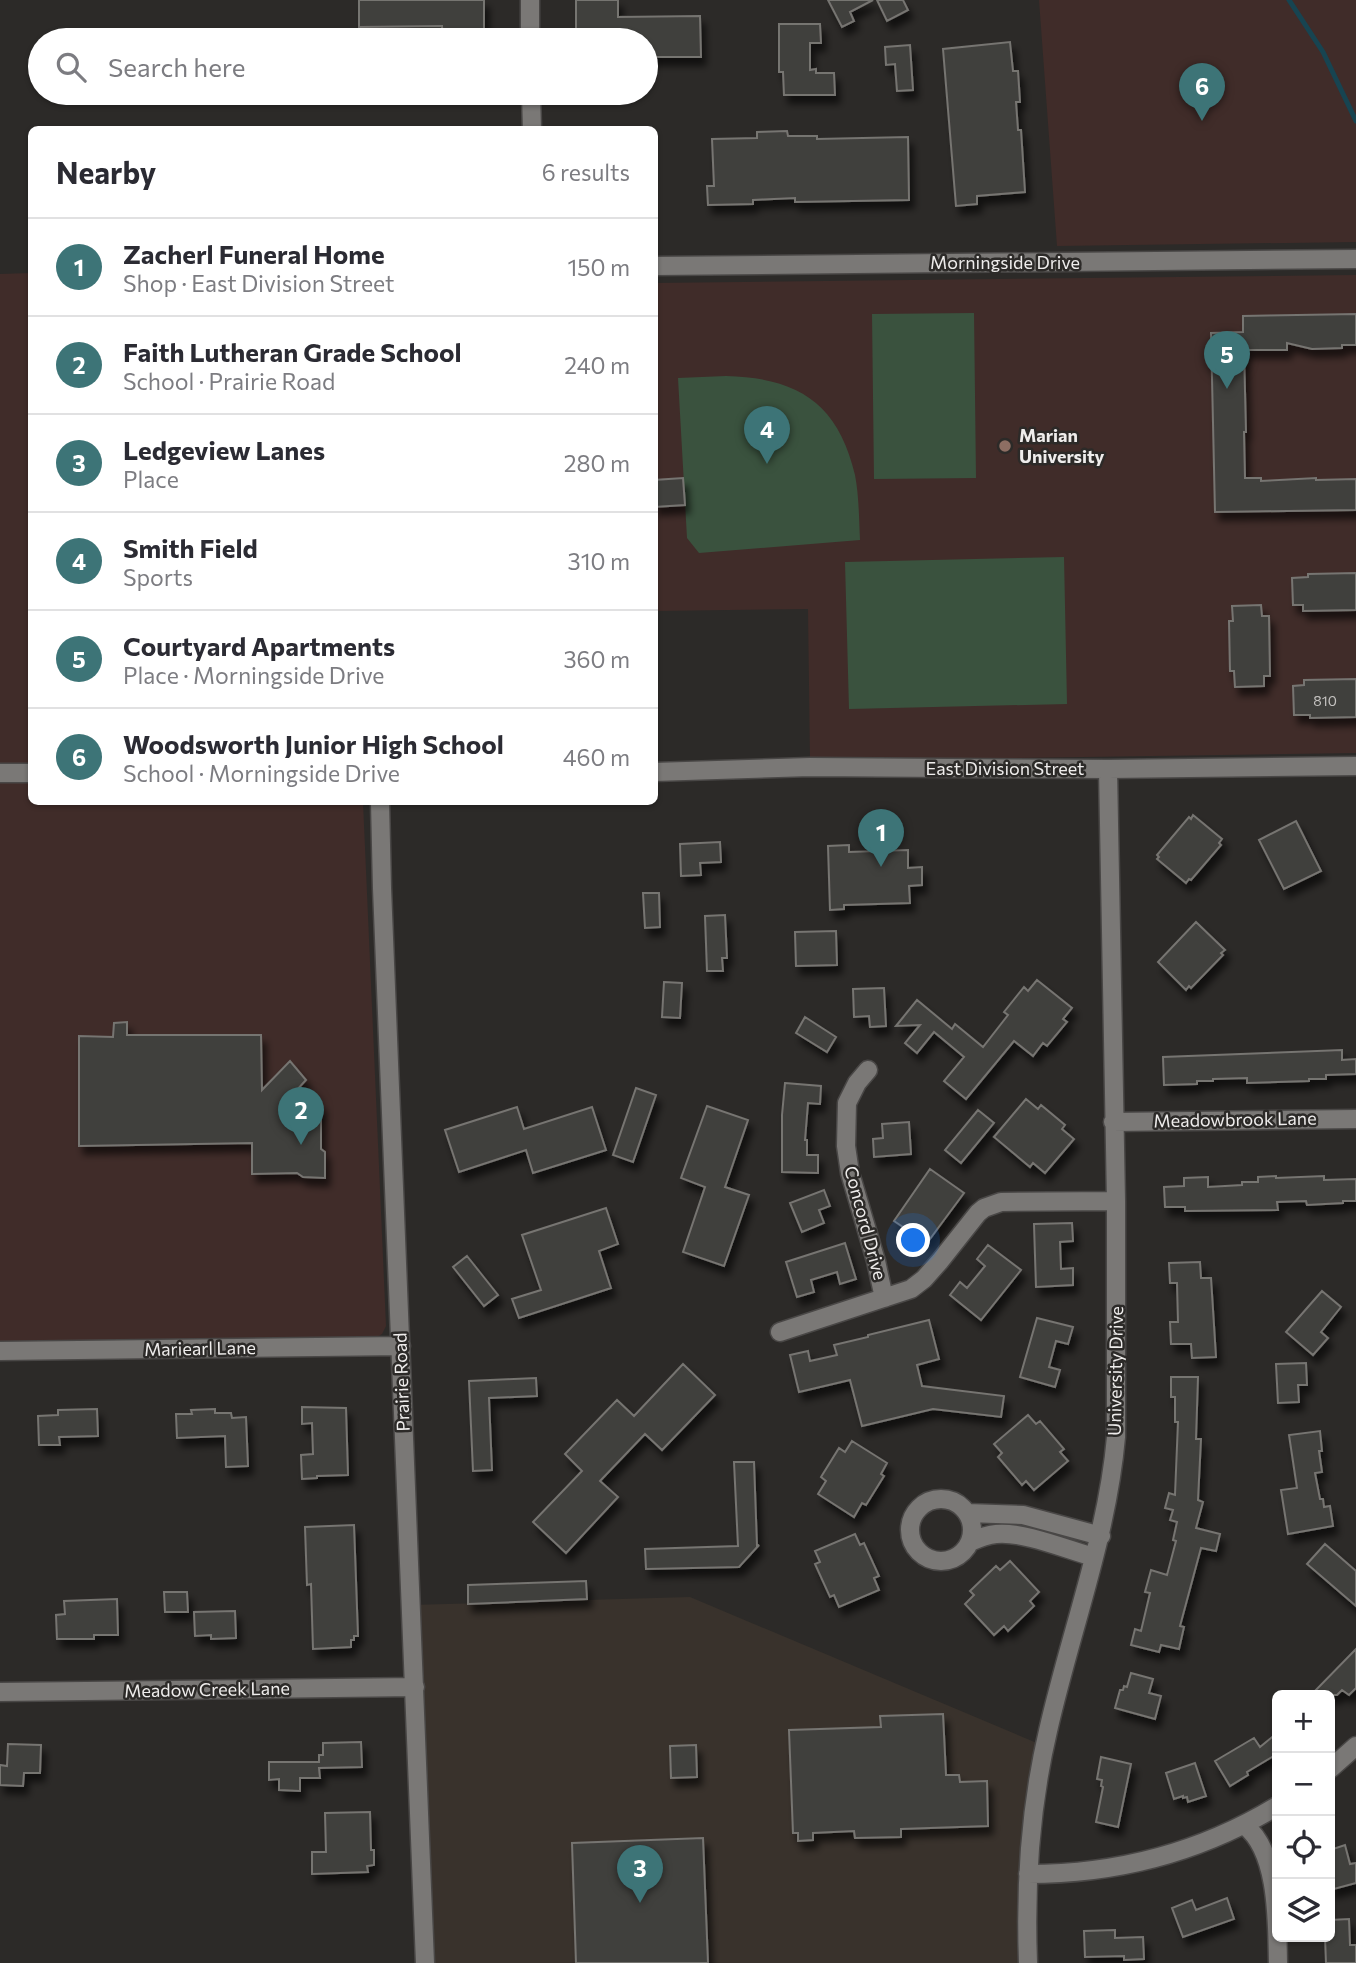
<!DOCTYPE html>
<meta charset="utf-8">
<style>
:root{--surface:#fff;--page:#f7f7f7;--text:#2b2b33;--muted:#7c7c81;--line:#e1e1e2;--accent:#3d7477}
body{margin:0;font-family:Commissioner,sans-serif;background:var(--page);color:var(--text)}
.controls{position:absolute;right:21px;bottom:21px;display:grid;overflow:hidden;border-radius:10px;box-shadow:0 2px 5px #0004}
.controls button{width:63px;height:63px;display:grid;place-items:center;padding:0;border:0;border-bottom:2px solid var(--line);background:var(--surface);color:var(--text);font:35px sans-serif}
.you{position:absolute;left:914px;top:1241px;width:24px;height:24px;margin:-18px;border:5px solid #fff;border-radius:50%;background:#1a73e8;box-shadow:0 0 0 10px #1a73e833}
.badge{display:grid;place-items:center;width:46px;height:46px;border-radius:50%;background:var(--accent);color:#fff;font-size:23px;font-weight:700}
.pin{position:absolute;translate:-50% -58px;filter:drop-shadow(0 2px 4px #0008)}
.pin::after{content:'';position:absolute;top:37px;width:24px;height:21px;background:inherit;clip-path:polygon(0 0,100% 0,50% 100%)}
.list{margin:0;padding:0;list-style:none}
h2{display:flex;justify-content:space-between;align-items:center;height:91px;margin:0;padding:0 28px;font-size:30px}
h2 small{font-size:23px;font-weight:400;color:var(--muted)}
.list li{display:grid;grid-template-columns:46px 1fr auto;gap:21px;align-items:center;box-sizing:border-box;height:98px;padding:0 28px;border-top:2px solid var(--line)}
.list b{display:block;font-size:26px;white-space:nowrap}
.list p{margin:0;font-size:23px;white-space:nowrap;color:var(--muted)}
.list em{font-size:23px;font-style:normal;color:var(--muted)}
.icon{flex:none;width:38px;height:38px;fill:none;stroke:currentColor;stroke-width:2;stroke-linecap:round;stroke-linejoin:round}
.map{position:relative;flex:none;width:1356px;height:1963px;overflow:hidden}
.search{position:absolute;background:var(--surface);box-shadow:0 2px 5px #0004;left:28px;top:28px;width:630px;height:77px;display:flex;align-items:center;gap:18px;box-sizing:border-box;padding:0 24px;border-radius:38px;color:var(--muted);font-size:26px}
.panel{position:absolute;background:var(--surface);box-shadow:0 2px 5px #0004;left:28px;top:126px;width:630px;height:679px;border-radius:10px}
.map>svg:first-child{display:block}
.built{fill:#39322c}
.education{fill:#402c29}
.green{fill:#3a523e}
.lines{fill:none;stroke-linecap:round;stroke-linejoin:round}
.stream{stroke:#174451;stroke-width:5}
.building{fill:#413f3d;stroke:#767471;stroke-width:2;filter:url(#shadow)}
.minor-casing{stroke:#494746;stroke-width:21}
.minor{stroke:#7a7876;stroke-width:18}
.education-dot{fill:#8d6e63;stroke:#2c2a28;stroke-width:2.5}
.labels{text-anchor:middle;stroke-width:5;stroke-linejoin:round;paint-order:stroke}
.number-label{font-size:14px;fill:#c4c2c0}
.street-label{font-size:18px;fill:#efedec;stroke:#2c2a28}
.poi-label{font-size:18px;font-weight:bold;fill:#efedec;stroke:#2c2a28;text-anchor:start}
</style>
<div class="map">
<svg width="1356" height="1963" viewBox="0 0 1356 1963">
<defs>
<filter id="shadow"><feDropShadow dx="4.5" dy="8" stdDeviation="3.5" flood-color="#0009"/></filter>
</defs>
<rect width="100%" height="100%" fill="#2c2a28"/>
<!-- built -->
<path class="built" d="M690,1597L1044,1746L1028,1963H425L411,1605Z"/>
<!-- education -->
<path class="education" d="M1039,0H1356V242L1057,246Z
M31,273L32,802H363L386,1326L382,1334L374,1339L0,1344V274Z
M1356,275V753L810,761L808,609L655,611L654,283Z"/>
<!-- green -->
<path class="green" d="M974,313L976,478L874,479L872,314Z
M726,376C798,378 838,403 855,475C859,496 859,519 860,540L699,553L687,538L678,378Z
M1064,557L1067,704L849,709L845,562Z"/>
<g class="lines">
<!-- stream -->
<path class="stream" d="M1289,0L1323,52L1356,121"/>
</g>
<!-- building -->
<path class="building" d="M359,0H484V40H443L442,26L359,27Z
M576,0H618V17L700,16L701,57H646V40H576Z
M828,0H873L850,12L854,21L842,27Z
M877,0H903L908,10L887,21Z
M779,24H820L821,43H810V70L816,69V73H834L835,95H784L783,72H779Z
M1010,42L1013,71H1018L1020,102H1016L1018,130H1021L1025,192L977,196V204L956,206L943,49Z
M910,45L913,90L897,91L895,64L886,65L885,47Z
M787,131L788,136H817V139L908,137L909,200L795,202V198L753,200V204L708,205L707,186H714L712,139L757,138V132Z
M1356,314V345H1342V348L1312,349L1287,343V350H1244L1246,432H1244L1245,478H1261V481L1316,478V480L1356,479V510L1215,512L1211,333L1243,332V316Z
M683,478L685,505L654,507V480Z
M1356,573V610L1303,611V605H1293L1292,578L1308,577V574Z
M1261,605L1262,616H1269L1270,676H1264V686L1235,687L1234,671H1230L1229,621H1233L1232,606Z
M1356,679V717L1310,718V715H1294L1293,686L1304,685V680Z
M1193,815L1222,839L1219,843L1221,845L1191,880L1189,879L1186,883L1157,859L1159,857L1157,855L1189,817L1191,819Z
M1296,821L1321,871L1284,889L1259,840Z
M720,842L721,862L700,863L701,875L681,876L680,844Z
M849,845V852L908,850V868L922,867V885L909,886L910,903L844,905V909L830,910L828,846Z
M643,893H659L660,927L645,928Z
M725,915L727,958H722L723,971H707L705,916Z
M1196,922L1225,950L1221,953L1223,955L1191,988L1189,986L1186,990L1158,962Z
M836,931L837,965L796,966L795,932Z
M1037,980L1072,1008L1063,1019L1067,1022L1047,1046L1043,1043L1033,1056L1014,1041L966,1099L944,1081L964,1057L934,1032L917,1053L905,1043L920,1025L896,1026L917,1000L952,1029L955,1024L983,1047L1008,1015L1004,1012L1024,987L1028,991Z
M664,982L682,983L680,1018L662,1017Z
M884,988L886,1026L870,1027L869,1016L854,1017L853,989Z
M805,1017L836,1037L827,1052L796,1033Z
M127,1022V1035H261L262,1090L290,1061L306,1080L284,1104H321V1149L325,1152V1178L303,1177L297,1173L252,1174V1143L79,1146V1036L113,1037L114,1023Z
M1342,1050V1060L1356,1059V1074L1326,1075V1079H1309V1081L1247,1083V1078L1213,1079V1081H1197V1084L1164,1085L1163,1057Z
M785,1083L821,1086L820,1104L808,1103L805,1140H807V1155H818V1173L782,1172V1115Z
M636,1088L656,1095L633,1162L613,1155Z
M1026,1099L1038,1109L1041,1105L1065,1125L1062,1129L1074,1139L1045,1173L1033,1163L1030,1167L994,1137Z
M707,1106L748,1120L725,1187L749,1195L724,1266L683,1252L705,1187L681,1178Z
M517,1107L524,1129L592,1107L606,1150L533,1173L526,1150L459,1172L445,1130Z
M978,1110L994,1123L961,1163L945,1150Z
M909,1122L911,1154L874,1157L873,1139L883,1138L882,1124Z
M930,1169L964,1193L927,1243L894,1221Z
M1276,1176V1178L1324,1176V1180L1356,1179V1201H1343V1203L1307,1205L1306,1201L1277,1202L1278,1210L1185,1211V1207H1165L1164,1187L1184,1186V1178L1208,1177V1187L1242,1185V1182H1258V1177Z
M824,1190L830,1206L819,1210L824,1223L802,1232L790,1203Z
M606,1208L618,1244L599,1251L611,1288L519,1318L512,1299L541,1290L522,1235Z
M1072,1223L1073,1241L1060,1242L1061,1269L1073,1268V1285L1036,1287L1034,1224Z
M845,1243L856,1279L840,1284L837,1272L811,1280L814,1292L797,1297L786,1262Z
M988,1245L1021,1270L981,1320L950,1295L960,1282L967,1288L985,1266L977,1259Z
M467,1256L498,1295L484,1306L453,1267Z
M1200,1262L1201,1278H1211L1216,1357L1192,1358L1191,1344H1171L1170,1322H1178L1177,1283H1170L1169,1263Z
M1322,1291L1341,1307L1321,1332L1328,1338L1313,1355L1286,1332Z
M1037,1318L1073,1327L1068,1344L1056,1341L1049,1367L1060,1370L1055,1387L1020,1377Z
M929,1320L939,1359L917,1365L922,1386L1004,1396L1001,1417L933,1409L862,1426L850,1380L799,1392L790,1355L808,1351L810,1361L837,1355L834,1345L868,1337V1335Z
M1306,1363L1307,1385H1298L1299,1402L1278,1403L1276,1364Z
M683,1364L715,1395L662,1450L645,1434L600,1481L618,1497L566,1553L533,1522L582,1471L565,1454L617,1400L634,1416Z
M1171,1377H1198L1196,1439H1201L1198,1500L1203,1502L1196,1528L1220,1534L1216,1551L1201,1548L1180,1626L1184,1627L1179,1649L1161,1645L1159,1652L1131,1645L1135,1629L1141,1631L1150,1593L1145,1592L1151,1570L1167,1575L1176,1541L1173,1540L1177,1522L1170,1520L1173,1510L1165,1508L1169,1493L1175,1495L1178,1422H1175V1397H1171Z
M536,1378L537,1396L489,1398L492,1470L473,1471L469,1381Z
M302,1407L346,1408L348,1475L317,1476V1478L302,1479L301,1455L313,1454L312,1423L302,1424Z
M97,1409L98,1436L59,1437L60,1445H39L38,1416L58,1415V1410Z
M215,1409V1413H231L232,1418L246,1417L248,1466L226,1467L225,1436L177,1438L176,1414H192L191,1410Z
M1028,1415L1036,1424L1040,1421L1064,1449L1060,1452L1068,1461L1034,1490L1026,1481L1022,1485L998,1457L1002,1453L994,1444Z
M1320,1431L1322,1451H1319L1322,1472L1315,1473L1320,1499H1323L1324,1507L1330,1506L1333,1526L1288,1534L1281,1490L1297,1488L1289,1435Z
M852,1441L887,1463L881,1474L884,1476L866,1505L862,1503L854,1517L818,1494L826,1481L821,1477L839,1448L845,1452Z
M734,1462H754L757,1546L759,1545L739,1567L646,1569L645,1549L738,1546Z
M354,1525L358,1636H354V1640H351V1647L313,1649L311,1584L307,1585L305,1527Z
M855,1534L860,1545L864,1543L879,1576L874,1578L879,1590L839,1607L834,1595L830,1597L815,1564L820,1562L815,1551Z
M1325,1544L1356,1571V1606L1307,1564Z
M1010,1561L1039,1592L1030,1601L1034,1606L1008,1631L1004,1626L994,1635L965,1604L974,1595L970,1591L996,1566L1000,1570Z
M586,1581L587,1599L468,1604V1585Z
M164,1592H187L188,1612H165Z
M117,1599L118,1635H94V1639H57L56,1615L65,1614L64,1601Z
M235,1611L236,1638L211,1639V1635L195,1636L194,1612Z
M1356,1649V1688L1349,1695L1342,1690L1337,1695H1311Z
M1131,1673L1153,1679L1149,1693L1161,1696L1155,1719L1115,1708L1120,1690H1123L1124,1686L1127,1687Z
M943,1714L946,1775H959L960,1782L987,1781L988,1826L901,1829V1837L855,1838L854,1831L813,1833V1840L798,1841V1833H793L789,1730L881,1727L880,1716Z
M1277,1733V1754L1247,1772L1248,1775L1230,1786L1215,1761L1254,1738L1260,1747Z
M361,1742L362,1767L319,1768L320,1778H300V1791L279,1790V1779L269,1780V1762H319V1755H323V1743Z
M8,1744L41,1745L40,1773H24L23,1786L0,1785V1765L7,1766Z
M696,1745L697,1777L671,1778L670,1746Z
M1101,1757L1131,1764L1118,1827L1096,1822L1103,1787L1101,1786L1102,1780L1097,1779Z
M1195,1763L1206,1796L1188,1802L1187,1797L1183,1798V1796L1174,1799L1166,1773Z
M370,1812L371,1850H374V1865L367,1866L368,1872L312,1874V1852H326L325,1813Z
M703,1838L708,1963H576L572,1843Z
M1345,1845L1350,1864L1356,1863V1883L1330,1890V1850Z
M1227,1898L1234,1919L1183,1937L1172,1908L1192,1900L1196,1910Z
M1349,1919L1350,1945H1356V1963H1326L1325,1937H1330V1920Z
M1115,1930V1938L1143,1937L1144,1959L1124,1960V1956L1085,1957L1084,1931Z"/>
<g class="lines">
<!-- minor casing -->
<g class="minor-casing">
<path id="minor" d="M530,0V40
M531,93L532,130
M654,266L1356,259
M654,772L810,767L1108,769L1356,766
M0,773H32
M380,802L382,888L425,1963
M868,1070L857,1083L847,1103L846,1146L850,1173L876,1261L884,1298
M1113,1122L1356,1119
M780,1332L911,1289L924,1279L940,1261L978,1213L984,1208L1001,1202L1116,1201
M0,1351L401,1346
M910 1530a31 31 0 1 1 62 0a31 31 0 1 1-62 0Z
M967,1513L1023,1515L1101,1536
M970,1542C979,1538 987,1535 996,1534C1023,1531 1068,1550 1094,1557
M0,1692L415,1687
M1330,1769L1356,1746
M1244,1825C1279,1851 1277,1924 1278,1963
M1028,1874C1116,1874 1201,1852 1277,1806
M1028,1963C1025,1885 1030,1807 1048,1731C1070,1633 1107,1538 1116,1437V1201L1108,769"/>
</g>
<!-- minor -->
<use href="#minor" class="minor"/>
</g>
<!-- markers -->
<circle class="education-dot" cx="1005" cy="446" r="7"/>
<g class="labels">
<!-- number labels -->
<g class="number-label">
<text x="1325" y="706">810</text>
</g>
<!-- street labels -->
<g class="street-label">
<text x="1005" y="269">Morningside Drive</text>
<text x="1005" y="775">East Division Street</text>
<text transform="translate(1235 1120) rotate(-1)" y="6">Meadowbrook Lane</text>
<text transform="translate(865 1223) rotate(75)" y="6">Concord Drive</text>
<text transform="translate(200 1349) rotate(-1)" y="6">Mariearl Lane</text>
<text transform="translate(1116 1371) rotate(-89)" y="6">University Drive</text>
<text transform="translate(402 1382) rotate(-92)" y="6">Prairie Road</text>
<text transform="translate(207 1690) rotate(-1)" y="6">Meadow Creek Lane</text>
</g>
<!-- poi labels -->
<g class="poi-label">
<text x="1019" y="442">Marian<tspan x="1019" dy="21">University</tspan></text>
</g>
</g>
</svg>
<div class="controls">
<button>+</button>
<button>−</button>
<button><svg class="icon" aria-label="locate" viewBox="0 0 24 24"><circle cx="12" cy="12" r="6"/><path d="M12 2v4M12 18v4M2 12h4M18 12h4"/></svg></button>
<button><svg class="icon" aria-label="layers" viewBox="0 0 24 24"><path d="M12 4l9 5-9 5-9-5zM3 14l9 5 9-5"/></svg></button>
</div>
<div class="you"></div>
<div class="pin badge" style="left:881px;top:867px">1</div>
<div class="pin badge" style="left:301px;top:1145px">2</div>
<div class="pin badge" style="left:640px;top:1903px">3</div>
<div class="pin badge" style="left:767px;top:464px">4</div>
<div class="pin badge" style="left:1227px;top:389px">5</div>
<div class="pin badge" style="left:1202px;top:121px">6</div>
<div class="search"><svg class="icon" aria-label="search" viewBox="0 0 24 24"><circle cx="10" cy="10" r="6"/><path d="M15 15l6 6"/></svg>Search here</div>
<section class="panel">
<h2>Nearby<small>6 results</small></h2>
<ul class="list">
<li><span class="badge">1</span><div><b>Zacherl Funeral Home</b><p>Shop · East Division Street</p></div><em>150 m</em></li>
<li><span class="badge">2</span><div><b>Faith Lutheran Grade School</b><p>School · Prairie Road</p></div><em>240 m</em></li>
<li><span class="badge">3</span><div><b>Ledgeview Lanes</b><p>Place</p></div><em>280 m</em></li>
<li><span class="badge">4</span><div><b>Smith Field</b><p>Sports</p></div><em>310 m</em></li>
<li><span class="badge">5</span><div><b>Courtyard Apartments</b><p>Place · Morningside Drive</p></div><em>360 m</em></li>
<li><span class="badge">6</span><div><b>Woodsworth Junior High School</b><p>School · Morningside Drive</p></div><em>460 m</em></li>
</ul>
</section>
</div>
